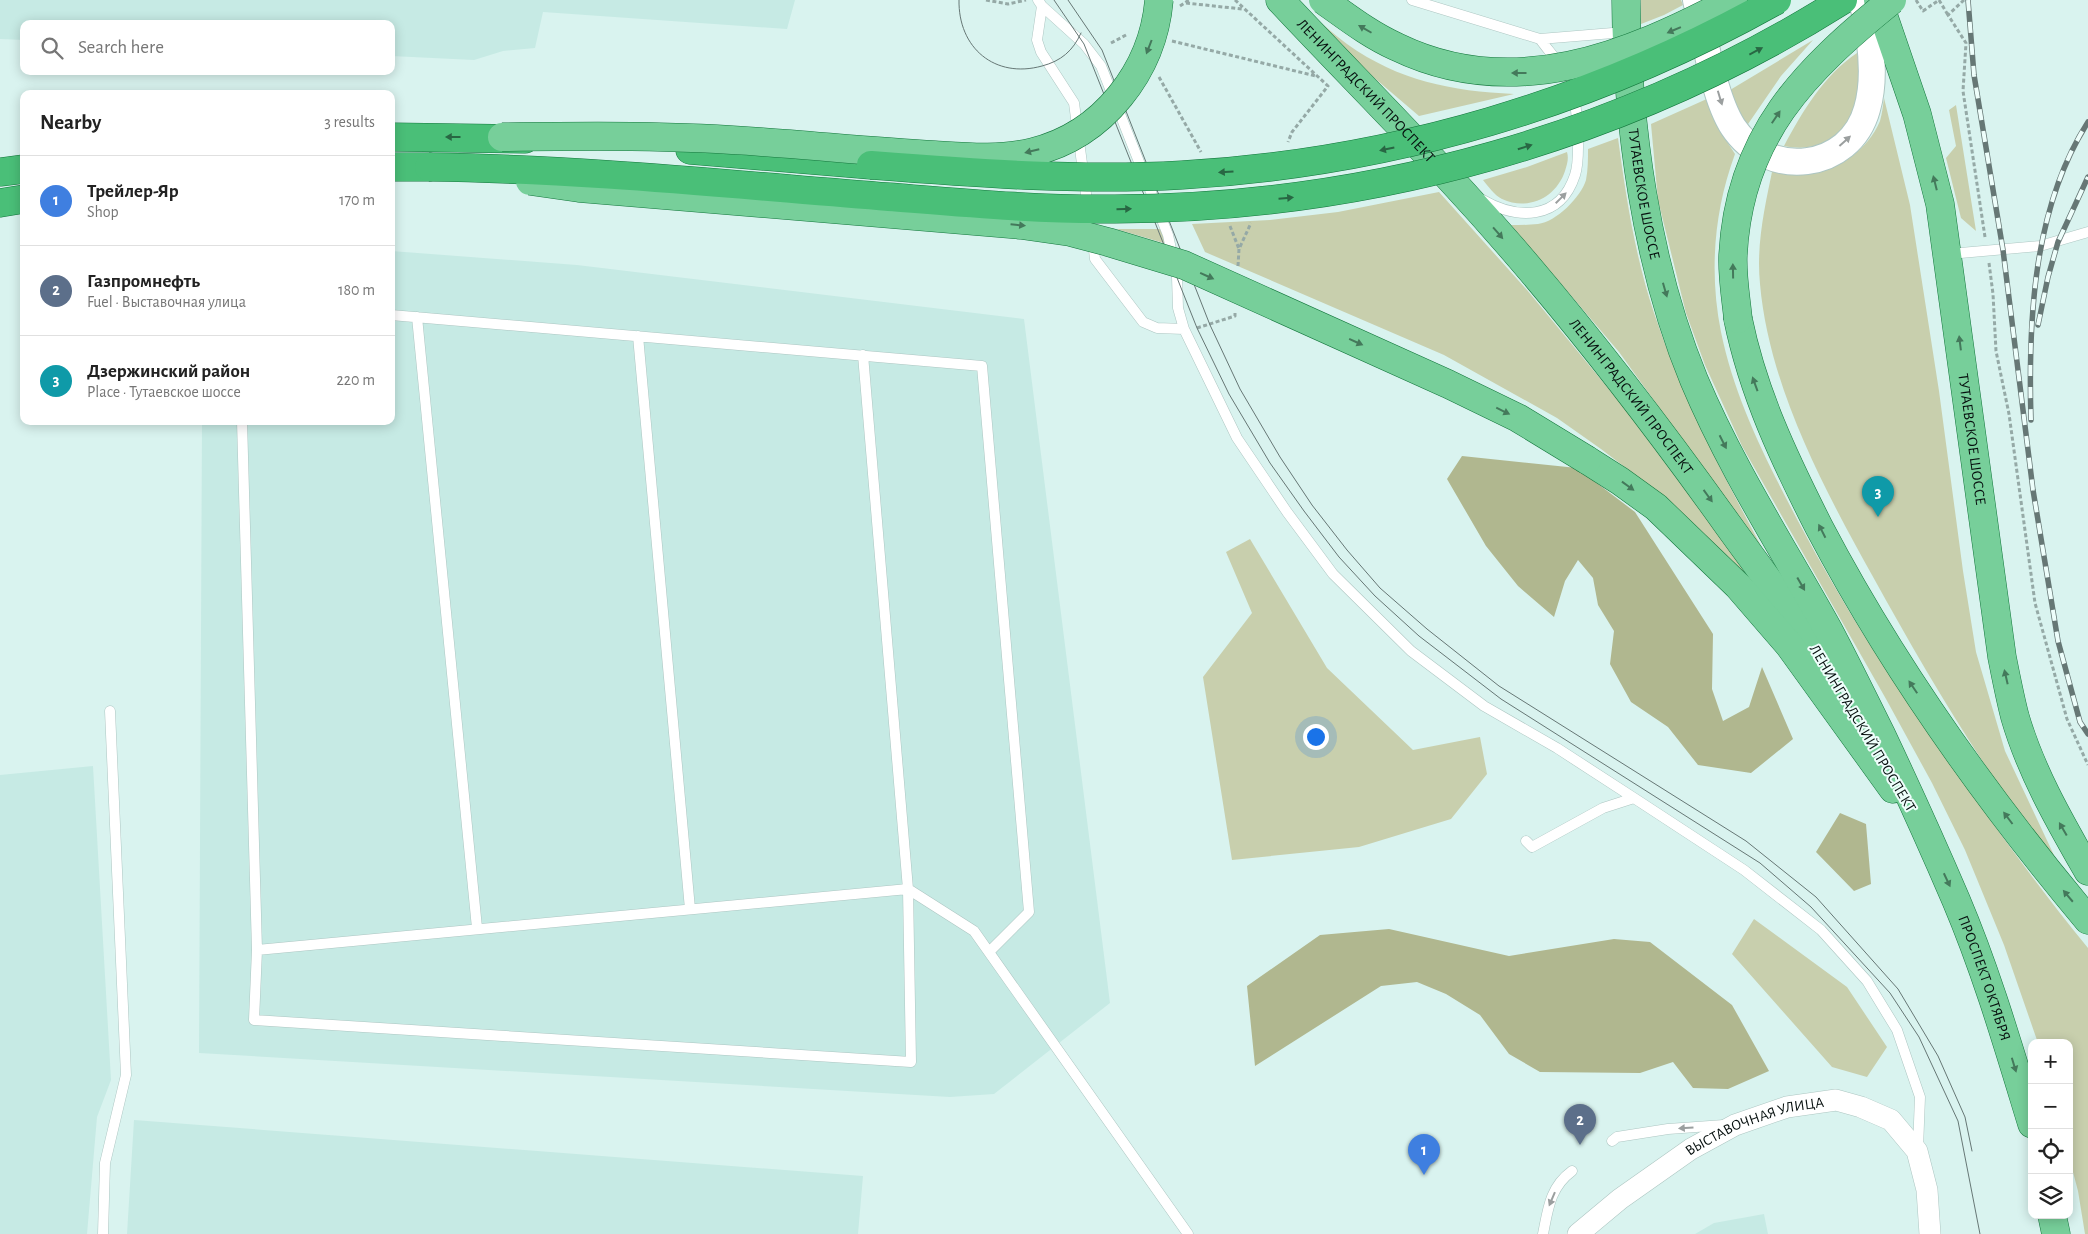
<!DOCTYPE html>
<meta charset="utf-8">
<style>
:root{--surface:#fff;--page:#f6f6f6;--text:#222;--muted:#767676;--line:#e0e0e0;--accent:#a51e68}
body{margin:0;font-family:"Alegreya Sans",sans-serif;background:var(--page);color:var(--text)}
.controls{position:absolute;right:15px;bottom:15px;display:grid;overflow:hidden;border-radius:10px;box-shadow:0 2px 12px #0003}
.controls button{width:45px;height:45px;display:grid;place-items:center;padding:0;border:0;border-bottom:1px solid var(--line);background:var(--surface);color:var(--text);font:25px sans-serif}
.you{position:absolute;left:1315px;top:736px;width:18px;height:18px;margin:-12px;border:4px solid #fff;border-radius:50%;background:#1a73e8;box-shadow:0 0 0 8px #1a73e833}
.badge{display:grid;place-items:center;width:32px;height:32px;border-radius:50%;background:var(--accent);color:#fff;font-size:16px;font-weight:700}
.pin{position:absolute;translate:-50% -41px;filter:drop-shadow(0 1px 2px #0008)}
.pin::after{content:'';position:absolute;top:26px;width:18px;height:15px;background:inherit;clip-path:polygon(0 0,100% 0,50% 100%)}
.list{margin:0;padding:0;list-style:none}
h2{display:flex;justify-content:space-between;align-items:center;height:65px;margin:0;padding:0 20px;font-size:21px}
h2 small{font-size:16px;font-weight:400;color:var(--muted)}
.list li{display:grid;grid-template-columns:32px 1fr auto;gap:15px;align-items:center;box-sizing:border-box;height:90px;padding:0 20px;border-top:1px solid var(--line)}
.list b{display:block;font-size:19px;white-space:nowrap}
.list p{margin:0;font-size:16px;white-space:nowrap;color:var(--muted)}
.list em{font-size:16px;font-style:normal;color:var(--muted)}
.icon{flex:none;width:28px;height:28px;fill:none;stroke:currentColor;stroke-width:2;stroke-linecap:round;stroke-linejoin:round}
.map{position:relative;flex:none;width:2088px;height:1234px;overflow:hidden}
.search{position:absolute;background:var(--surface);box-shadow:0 2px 12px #0003;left:20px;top:20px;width:375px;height:55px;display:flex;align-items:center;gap:12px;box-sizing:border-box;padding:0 18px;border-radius:10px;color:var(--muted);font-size:19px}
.panel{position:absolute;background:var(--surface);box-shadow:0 2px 12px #0003;left:20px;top:90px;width:375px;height:335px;border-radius:10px}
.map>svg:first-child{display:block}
.built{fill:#c6eae4}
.green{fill:#c8cfad}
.forest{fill:#b0b78f}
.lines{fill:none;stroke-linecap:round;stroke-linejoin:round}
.service-casing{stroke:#adc6c2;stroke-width:11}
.minor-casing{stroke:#adc6c2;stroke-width:22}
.tertiary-casing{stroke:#adc6c2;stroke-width:28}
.primary-casing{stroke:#14773d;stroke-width:29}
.trunk-casing{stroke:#14773d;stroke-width:29}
.path{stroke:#95a9a6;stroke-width:3;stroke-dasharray:4 2.5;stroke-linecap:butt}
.service{stroke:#fff;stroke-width:10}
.minor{stroke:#fff;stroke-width:21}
.tertiary{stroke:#fff;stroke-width:26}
.primary{stroke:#77cf9a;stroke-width:28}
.trunk{stroke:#4abf78;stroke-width:28}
.tram{stroke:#667775;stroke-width:1}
.rail-casing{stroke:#667775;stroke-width:5.5}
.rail{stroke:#eefefb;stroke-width:4;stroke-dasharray:11;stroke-linecap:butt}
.primary-bridge-casing{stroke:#14773d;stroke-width:29;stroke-linecap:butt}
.trunk-bridge-casing{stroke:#14773d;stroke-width:29;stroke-linecap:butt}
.primary-bridge{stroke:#77cf9a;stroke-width:28}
.trunk-bridge{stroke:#4abf78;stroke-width:28}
.oneway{fill:#44795b}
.oneway2{fill:#286743}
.oneway3{fill:#9b9f9f}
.labels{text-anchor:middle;stroke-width:4;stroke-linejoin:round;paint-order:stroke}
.street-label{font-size:15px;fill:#060f0e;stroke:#eefefb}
</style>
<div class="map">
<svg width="2088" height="1234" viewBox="0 0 2088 1234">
<rect width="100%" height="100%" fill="#d9f3ef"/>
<!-- built -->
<path class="built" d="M0,0H795L787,29L543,12L535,48L503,51L474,60L391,56V24H24V40L0,39Z
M391,251L577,265L1024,319L1110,1003L994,1094L950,1097L199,1053L202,421H391Z
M93,766L111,1080L97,1117L87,1234H0V775Z
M134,1120L863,1176L858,1234H127Z
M1764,1214L1768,1234H1695L1714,1223Z"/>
<!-- green -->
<path class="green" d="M1641,0H1681L1683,5L1664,15L1641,24Z
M1306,10C1320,21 1333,34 1347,44C1399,81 1451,91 1514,94L1419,116L1351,58Z
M1813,40L1781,76L1746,127L1730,90Z
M1857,53C1859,62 1863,73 1862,83C1856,126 1829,155 1784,146C1802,112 1824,75 1857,53Z
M1709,98L1724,137L1735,154C1714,211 1709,272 1721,332C1735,400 1766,460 1798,521C1853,625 1919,723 1989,818C2021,862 2053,906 2088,948V1234H2085L2078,1191L2069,1157V1043H2038L2004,945L1965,850L1932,783L1886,699L1742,446L1705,365L1686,313L1658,200L1651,124Z
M1884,98L1910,205L1939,391L1963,571L1976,652L2005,751L2060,868C2042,845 2024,823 2008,799C1958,727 1914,651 1872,575C1823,487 1769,386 1760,284C1756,244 1765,206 1773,167C1781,169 1788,172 1796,173C1830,178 1867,152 1880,121C1882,114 1883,106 1884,98Z
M1956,105L1976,231L1961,218L1946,158L1956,146L1949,110Z
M1618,138C1626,197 1635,256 1654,313C1683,399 1724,477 1767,557L1619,352L1511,225C1520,225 1529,225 1538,224C1556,222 1581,197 1586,180C1588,170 1588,159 1588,149Z
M1567,152C1569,159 1567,164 1565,171C1556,198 1528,211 1502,199C1494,195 1488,186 1483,180L1527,167Z
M1439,192L1527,290L1622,405L1742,566L1747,581L1660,494L1601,449L1557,418L1444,355L1205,252L1192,224L1270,220L1338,212Z
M1116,229H1168L1174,246Z
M1250,539L1327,668L1413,750L1480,737L1487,774L1451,819L1359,847L1232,860L1203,677L1252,613L1226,552Z
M1754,919L1847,987L1887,1047L1867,1077L1832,1067L1732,954Z"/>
<!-- forest -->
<path class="forest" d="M1462,456L1577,468L1635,512L1713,634L1712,689L1723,721L1749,707L1762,667L1793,739L1751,773L1698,765L1668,727L1631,702L1610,664L1614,631L1598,605L1593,578L1578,560L1565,581L1554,617L1518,586L1486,546L1447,479Z
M1840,813L1866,824L1871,884L1854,891L1816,852Z
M1389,929L1509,956L1614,939L1650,942L1732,1005L1769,1071L1728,1089L1693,1088L1673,1062L1640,1073L1540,1072L1509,1054L1480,1015L1446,994L1417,982L1381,986L1255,1066L1247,986L1320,935Z"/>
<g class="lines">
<!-- service casing -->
<g class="service-casing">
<path id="service" d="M1038,0L1042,6L1037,40L1041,52L1074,103L1088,209
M1412,0L1540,39L1625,32
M1042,6L1084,44L1101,66L1168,235L1177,277L1178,308L1184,329
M1481,199C1517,220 1560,221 1575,175C1581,157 1577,102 1571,83C1568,73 1547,49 1540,39
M1093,241L1095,259L1143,322L1157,328L1184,329L1237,438L1287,512L1333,574L1411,651L1484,706L1557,748L1634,798
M1949,254L2040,246L2088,232
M391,315L982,366L1029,912L989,952
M417,317L477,928
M638,336L690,909
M242,421L257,950L254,1020L911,1062L908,889L863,355
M1526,841L1532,847L1603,808L1634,798L1744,870L1821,930L1867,981L1897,1030L1920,1097L1918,1148
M257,950L908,889L974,931L1188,1234
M1612,1141L1617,1137L1668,1129L1724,1125
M103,1234L105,1163L126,1075L110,711
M1543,1234C1548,1209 1550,1187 1572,1171"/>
</g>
<!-- minor casing -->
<g class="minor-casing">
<g id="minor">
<path id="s1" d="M1578,1234L1620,1199L1691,1149L1735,1125L1787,1107L1836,1100L1861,1107L1891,1120L1917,1151L1927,1190L1930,1234"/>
</g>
</g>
<!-- tertiary casing -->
<g class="tertiary-casing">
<path id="tertiary" d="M1696,0C1704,35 1714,98 1733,127C1768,180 1850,171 1867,109C1877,75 1870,33 1862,0"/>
</g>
<!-- primary casing -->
<g class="primary-casing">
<g id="primary">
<path id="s2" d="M1280,0C1337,61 1396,120 1453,182C1552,289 1643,406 1728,525C1764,575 1802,624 1833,677"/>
<path id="s3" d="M1626,0C1627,125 1646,264 1694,380C1731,468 1783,548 1829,631C1847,665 1864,700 1881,734C1907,789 1932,844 1956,900C1987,973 2009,1049 2032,1124"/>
<path id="s4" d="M1878,0L1917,114L1940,204L2002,657C2006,677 2010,698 2015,717C2031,772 2060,822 2088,871"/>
<path d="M1738,319C1753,393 1785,460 1819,527C1893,668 1986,798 2088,920"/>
<path d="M1587,460L1620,481L1656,507L1738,586L1789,645L1893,789"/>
<path d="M2052,1215L2056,1234"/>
</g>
</g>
<!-- trunk casing -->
<g class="trunk-casing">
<path id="trunk" d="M391,137L525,139
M690,150L871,165
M391,167H429
M0,172L24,169
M0,203L24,199"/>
</g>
<!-- path -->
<path class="path" d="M986,0L1008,4L1026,0
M1235,0L1328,86L1292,132L1288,142
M1916,0L1923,11L1939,0L1948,15
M1964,0L1948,15L1966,43L1963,91L1985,237
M1186,3L1242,9
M1180,6L1189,0
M1172,41L1316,76
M1111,43L1128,34
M1159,77L1201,152
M1230,226L1239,249
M1989,263L1993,294L1996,351L2009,414L2035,603L2067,719L2088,765
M1238,266L1239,249L1251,223
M1197,328L1235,316V313"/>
<!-- service -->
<use href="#service" class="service"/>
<!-- minor -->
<use href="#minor" class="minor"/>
<!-- tertiary -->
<use href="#tertiary" class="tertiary"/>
<!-- primary -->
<use href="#primary" class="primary"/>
<!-- trunk -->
<use href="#trunk" class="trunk"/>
<!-- tram -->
<path class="tram" d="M959,0C958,48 995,79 1042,66C1061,61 1073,51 1081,33
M1054,0L1084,44L1197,328L1229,394L1270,463L1304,511L1339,557L1375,596L1419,636L1501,699L1760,863L1811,907L1890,993L1919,1037L1958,1121L1980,1234
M1068,0L1102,50L1210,325L1240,389L1280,457L1312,505L1347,550L1380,588L1427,629L1499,686L1746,841L1816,897L1898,989L1938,1056L1965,1117L1972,1151"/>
<!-- rail casing -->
<g class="rail-casing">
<path id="rail" d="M1968,0L1974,75L2003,250L2033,490L2058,641L2080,722L2088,734
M2038,325L2048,277L2058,242L2088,177
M2031,420C2028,321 2033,208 2088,122"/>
</g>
<!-- rail -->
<use href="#rail" class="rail"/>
<!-- primary-bridge casing -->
<g class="primary-bridge-casing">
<path id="primary-bridge" d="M1323,0C1347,17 1370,35 1397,47C1513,103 1628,56 1733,0
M502,137C588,136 675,135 762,142C819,146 877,152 935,155C967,157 1001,160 1033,152C1103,135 1153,71 1159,0
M530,181L579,188L1021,225L1070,232L1108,242L1184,265L1448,384L1518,418L1587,460
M1738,319C1736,298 1732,277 1733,255C1739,136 1804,71 1892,0"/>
</g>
<!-- trunk-bridge casing -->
<g class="trunk-bridge-casing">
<path id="trunk-bridge" d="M871,165C974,173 1079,181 1182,175C1392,163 1594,103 1777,0
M429,167C583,169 736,185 889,197C964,203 1040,210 1115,209C1371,208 1626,137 1843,0"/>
</g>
<!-- primary-bridge -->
<use href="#primary-bridge" class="primary-bridge"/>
<!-- trunk-bridge -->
<use href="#trunk-bridge" class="trunk-bridge"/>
</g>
<!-- one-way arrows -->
<defs><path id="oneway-solid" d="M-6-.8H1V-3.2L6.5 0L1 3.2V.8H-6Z" transform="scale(1.25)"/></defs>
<g class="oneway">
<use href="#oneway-solid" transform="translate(1365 29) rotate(-150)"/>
<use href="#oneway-solid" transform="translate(1674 30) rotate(157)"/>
<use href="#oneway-solid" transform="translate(1149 47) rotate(111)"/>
<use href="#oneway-solid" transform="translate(1519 73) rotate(180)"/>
<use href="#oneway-solid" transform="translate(1776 117) rotate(-56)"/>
<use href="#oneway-solid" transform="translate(1032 151) rotate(166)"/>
<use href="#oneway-solid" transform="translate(1935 183) rotate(-104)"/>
<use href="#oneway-solid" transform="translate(1018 225) rotate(6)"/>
<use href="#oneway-solid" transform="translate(1498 233) rotate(49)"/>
<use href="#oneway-solid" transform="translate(1733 271) rotate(-91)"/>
<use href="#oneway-solid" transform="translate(1207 276) rotate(24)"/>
<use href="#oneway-solid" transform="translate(1665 290) rotate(74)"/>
<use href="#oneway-solid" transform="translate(1356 342) rotate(24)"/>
<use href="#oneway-solid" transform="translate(1960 343) rotate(-97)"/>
<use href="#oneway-solid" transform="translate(1755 384) rotate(-110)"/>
<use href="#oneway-solid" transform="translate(1503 411) rotate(26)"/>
<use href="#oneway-solid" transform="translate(1723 442) rotate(63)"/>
<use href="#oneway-solid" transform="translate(1628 486) rotate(36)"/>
<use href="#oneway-solid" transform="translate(1708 496) rotate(54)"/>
<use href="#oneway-solid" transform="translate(1822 531) rotate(-117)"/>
<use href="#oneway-solid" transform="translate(1801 584) rotate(60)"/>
<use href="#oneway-solid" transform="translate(2006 677) rotate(-103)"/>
<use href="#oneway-solid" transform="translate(1913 687) rotate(-124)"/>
<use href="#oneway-solid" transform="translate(2008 818) rotate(-127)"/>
<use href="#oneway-solid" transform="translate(2063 829) rotate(-120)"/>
<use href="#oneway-solid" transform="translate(1947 880) rotate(65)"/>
<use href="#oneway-solid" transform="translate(2068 896) rotate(-130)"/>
<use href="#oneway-solid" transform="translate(2014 1065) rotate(73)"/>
</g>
<g class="oneway2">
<use href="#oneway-solid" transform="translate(1756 51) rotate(-28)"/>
<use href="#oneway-solid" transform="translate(453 137) rotate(180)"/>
<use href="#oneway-solid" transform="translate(1525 147) rotate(-17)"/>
<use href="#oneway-solid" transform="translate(1387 149) rotate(168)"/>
<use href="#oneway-solid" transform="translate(1226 172) rotate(176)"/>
<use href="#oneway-solid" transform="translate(1286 198) rotate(-5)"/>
<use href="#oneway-solid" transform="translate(1124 209) rotate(-1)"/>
</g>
<g class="oneway3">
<use href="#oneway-solid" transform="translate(1720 98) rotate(73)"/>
<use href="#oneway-solid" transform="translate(1845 141) rotate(-42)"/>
<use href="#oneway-solid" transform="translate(1561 198) rotate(-45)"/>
<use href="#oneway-solid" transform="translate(1686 1128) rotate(176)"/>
<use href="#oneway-solid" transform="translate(1552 1199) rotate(113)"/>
</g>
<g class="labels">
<!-- street labels -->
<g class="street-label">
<text dy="5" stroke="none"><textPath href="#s2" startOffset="125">ЛЕНИНГРАДСКИЙ ПРОСПЕКТ</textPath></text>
<text dy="5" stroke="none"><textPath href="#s3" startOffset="195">ТУТАЕВСКОЕ ШОССЕ</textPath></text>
<text dy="5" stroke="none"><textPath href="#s2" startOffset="530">ЛЕНИНГРАДСКИЙ ПРОСПЕКТ</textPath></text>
<text dy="5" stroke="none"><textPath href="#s4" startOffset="451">ТУТАЕВСКОЕ ШОССЕ</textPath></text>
<text transform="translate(1863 728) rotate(59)" y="5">ЛЕНИНГРАДСКИЙ ПРОСПЕКТ</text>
<text dy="5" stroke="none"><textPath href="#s3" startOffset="1054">ПРОСПЕКТ ОКТЯБРЯ</textPath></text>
<text dy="5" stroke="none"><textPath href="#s1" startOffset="210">ВЫСТАВОЧНАЯ УЛИЦА</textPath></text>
</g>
</g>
</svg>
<div class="controls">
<button>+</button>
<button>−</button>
<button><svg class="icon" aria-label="locate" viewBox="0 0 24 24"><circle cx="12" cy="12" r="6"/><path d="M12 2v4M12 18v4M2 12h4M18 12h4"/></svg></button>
<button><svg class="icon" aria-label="layers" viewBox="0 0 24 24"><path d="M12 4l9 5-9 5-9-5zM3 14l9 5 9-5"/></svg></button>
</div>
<div class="you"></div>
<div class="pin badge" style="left:1424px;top:1175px;background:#3f7fe0">1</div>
<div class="pin badge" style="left:1580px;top:1145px;background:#5c6f8a">2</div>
<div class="pin badge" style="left:1878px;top:517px;background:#0f9aa8">3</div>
<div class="search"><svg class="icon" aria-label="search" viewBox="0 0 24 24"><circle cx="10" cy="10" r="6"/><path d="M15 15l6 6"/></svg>Search here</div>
<section class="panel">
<h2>Nearby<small>3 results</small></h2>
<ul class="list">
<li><span class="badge" style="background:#3f7fe0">1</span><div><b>Трейлер-Яр</b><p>Shop</p></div><em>170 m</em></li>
<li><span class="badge" style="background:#5c6f8a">2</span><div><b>Газпромнефть</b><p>Fuel · Выставочная улица</p></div><em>180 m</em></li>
<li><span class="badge" style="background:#0f9aa8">3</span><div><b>Дзержинский район</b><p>Place · Тутаевское шоссе</p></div><em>220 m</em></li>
</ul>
</section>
</div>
